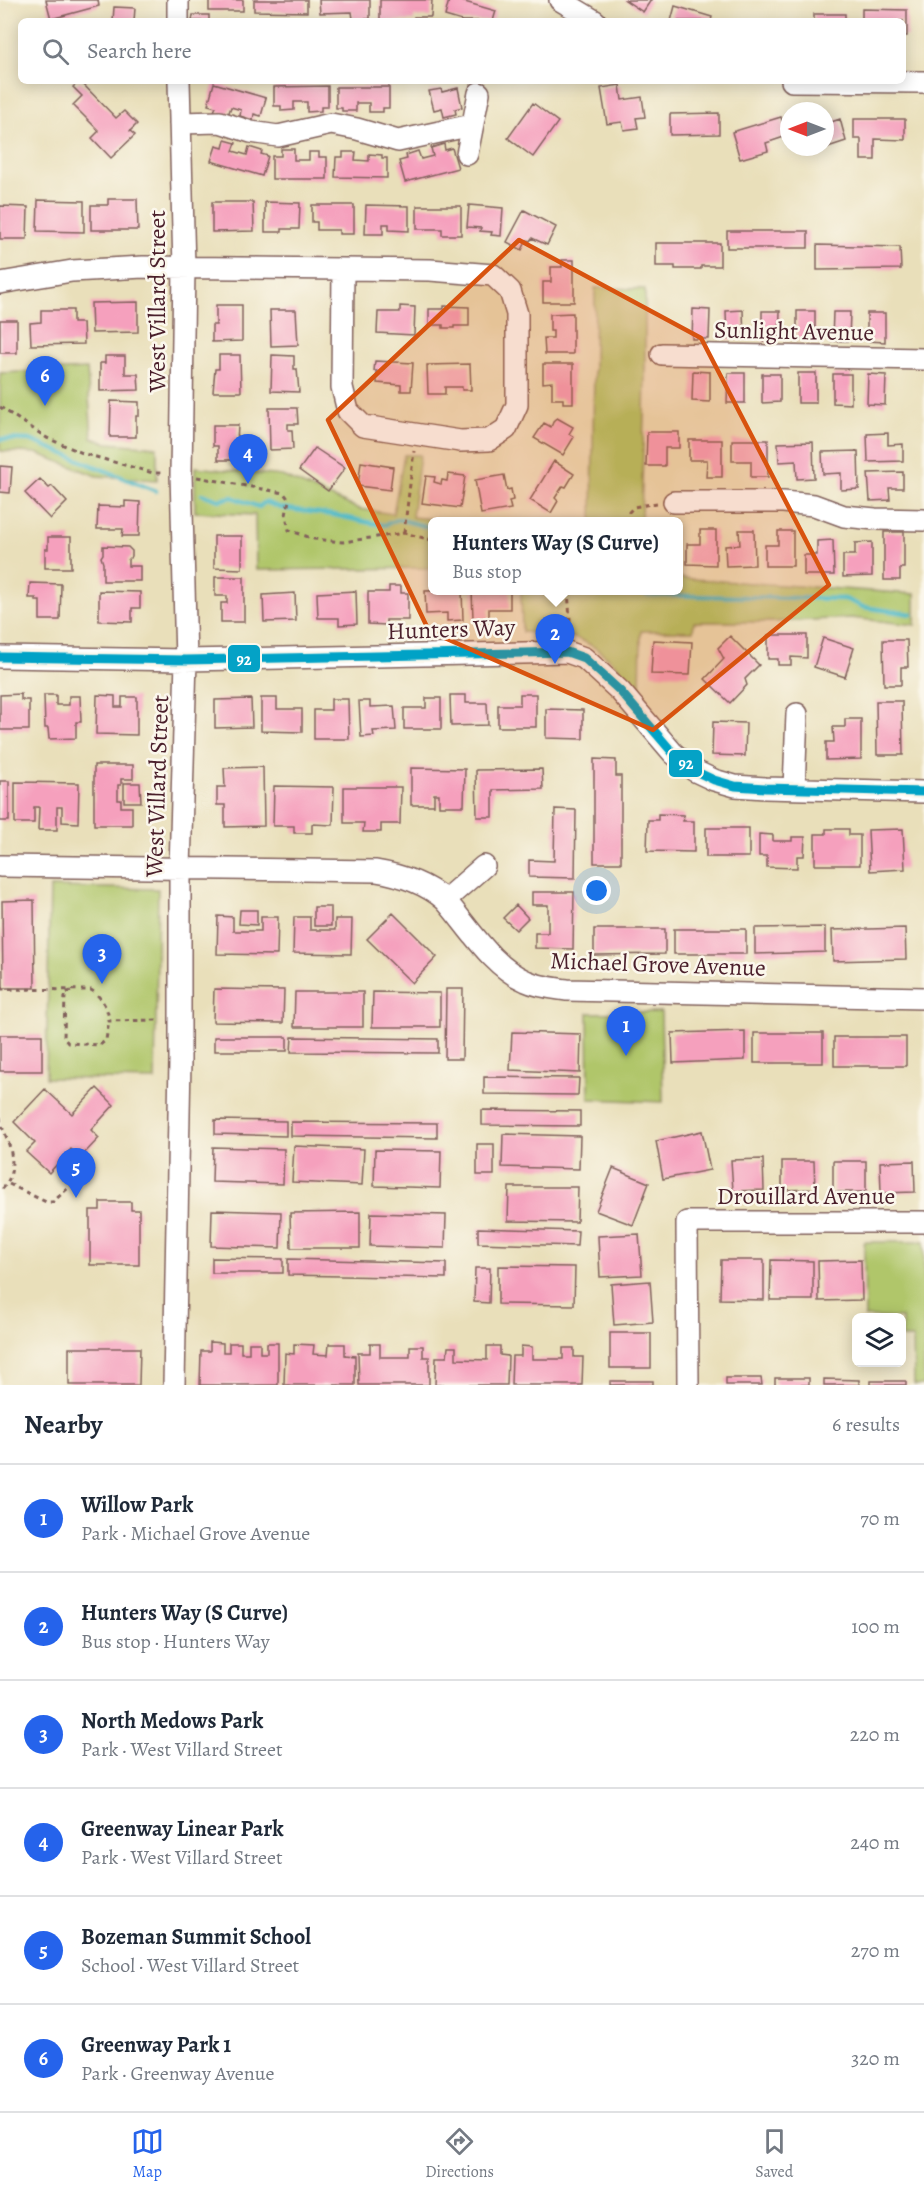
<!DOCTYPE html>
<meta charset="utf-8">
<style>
:root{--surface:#fff;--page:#f2f2f3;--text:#1f2937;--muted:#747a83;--line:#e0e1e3;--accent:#2563eb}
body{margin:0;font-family:Alegreya,serif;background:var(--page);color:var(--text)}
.controls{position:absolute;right:18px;bottom:18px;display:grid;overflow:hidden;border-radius:9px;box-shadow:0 3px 15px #0003}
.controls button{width:54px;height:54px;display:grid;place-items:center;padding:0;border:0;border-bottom:2px solid var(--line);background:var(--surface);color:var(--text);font:30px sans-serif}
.compass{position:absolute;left:780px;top:102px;width:54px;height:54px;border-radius:50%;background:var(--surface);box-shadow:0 3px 15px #0003;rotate:270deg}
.you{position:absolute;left:597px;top:891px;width:21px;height:21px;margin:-15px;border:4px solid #fff;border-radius:50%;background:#1a73e8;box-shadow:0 0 0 9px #1a73e833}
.badge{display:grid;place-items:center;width:39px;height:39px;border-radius:50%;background:var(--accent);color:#fff;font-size:20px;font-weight:700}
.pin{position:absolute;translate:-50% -50px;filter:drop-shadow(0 2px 3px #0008)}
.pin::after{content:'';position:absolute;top:32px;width:21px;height:18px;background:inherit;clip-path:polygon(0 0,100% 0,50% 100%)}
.popup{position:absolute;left:428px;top:517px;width:255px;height:78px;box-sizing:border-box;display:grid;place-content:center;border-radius:9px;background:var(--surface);filter:drop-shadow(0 2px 4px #0005);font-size:20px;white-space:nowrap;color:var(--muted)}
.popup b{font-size:22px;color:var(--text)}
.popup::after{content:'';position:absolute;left:50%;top:100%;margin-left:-12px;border:12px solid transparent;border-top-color:var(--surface)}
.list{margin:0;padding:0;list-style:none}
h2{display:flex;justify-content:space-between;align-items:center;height:78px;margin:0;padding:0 24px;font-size:26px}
h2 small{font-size:20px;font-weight:400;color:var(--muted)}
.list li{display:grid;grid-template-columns:39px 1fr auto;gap:18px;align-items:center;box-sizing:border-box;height:108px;padding:0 24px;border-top:2px solid var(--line)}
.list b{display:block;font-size:22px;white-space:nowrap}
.list p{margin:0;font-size:20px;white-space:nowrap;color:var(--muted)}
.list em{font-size:20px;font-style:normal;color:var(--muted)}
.icon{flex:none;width:33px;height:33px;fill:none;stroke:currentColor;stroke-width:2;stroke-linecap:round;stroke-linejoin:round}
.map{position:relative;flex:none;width:924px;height:1385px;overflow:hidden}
.search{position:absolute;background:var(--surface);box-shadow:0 3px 15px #0003;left:18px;right:18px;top:18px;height:66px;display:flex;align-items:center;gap:15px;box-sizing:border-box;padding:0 21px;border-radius:9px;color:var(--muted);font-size:22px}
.sheet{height:726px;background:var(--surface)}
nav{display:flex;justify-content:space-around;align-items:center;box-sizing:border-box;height:84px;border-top:2px solid var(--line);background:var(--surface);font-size:16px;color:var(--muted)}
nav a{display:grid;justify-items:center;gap:3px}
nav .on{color:var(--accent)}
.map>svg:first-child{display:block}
.green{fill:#b0c66b;stroke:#7d724b;stroke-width:1.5}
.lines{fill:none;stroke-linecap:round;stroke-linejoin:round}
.stream{stroke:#4bb8c6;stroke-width:4.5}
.building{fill:#f5a0bd}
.minor-casing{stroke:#82625d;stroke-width:24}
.path{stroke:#82625d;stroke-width:3;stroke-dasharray:4.5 4.5;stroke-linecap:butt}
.minor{stroke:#fff;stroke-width:21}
.bus-1-casing{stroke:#fbf7ec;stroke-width:14}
.bus-1{stroke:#04a2c6;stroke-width:9}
.marked{fill:#d8530f;fill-opacity:0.2;stroke:#d8530f;stroke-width:4.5;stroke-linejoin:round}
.labels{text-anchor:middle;stroke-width:5;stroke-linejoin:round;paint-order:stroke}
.street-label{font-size:24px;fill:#4a1f2b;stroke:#fbf7ec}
.line-badge{stroke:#fbf7ec;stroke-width:2}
.badge-label{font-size:16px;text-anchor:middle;font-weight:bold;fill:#fff}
</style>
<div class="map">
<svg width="924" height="1385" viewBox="0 0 924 1385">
<rect width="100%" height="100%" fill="#fbf7ec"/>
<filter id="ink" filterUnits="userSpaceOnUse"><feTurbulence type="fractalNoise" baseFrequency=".0167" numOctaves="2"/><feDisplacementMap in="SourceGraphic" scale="12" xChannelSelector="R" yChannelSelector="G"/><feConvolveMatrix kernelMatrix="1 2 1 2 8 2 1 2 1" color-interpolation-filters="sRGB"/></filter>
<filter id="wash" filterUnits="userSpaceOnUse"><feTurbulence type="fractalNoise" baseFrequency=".008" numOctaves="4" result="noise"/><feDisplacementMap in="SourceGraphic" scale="24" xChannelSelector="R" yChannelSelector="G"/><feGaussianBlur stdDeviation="1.35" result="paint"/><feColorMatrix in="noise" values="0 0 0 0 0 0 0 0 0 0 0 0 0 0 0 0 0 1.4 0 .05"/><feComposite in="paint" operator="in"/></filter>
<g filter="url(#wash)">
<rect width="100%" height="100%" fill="#e9dfba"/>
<!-- green -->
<path class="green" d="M595,288L645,289V376L641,521H592Z
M87,369L92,438L107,443L157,447V480L97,476L36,453L0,451V373Z
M404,455H420L412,517L450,521L432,522V568L256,570L255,515L195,512V467L282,476L359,509L393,514Z
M678,578L915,594V625L851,618L772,622H694L693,631H641L640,693C621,668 597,641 564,635C551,633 536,633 522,632L521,591L678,590Z
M50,887L158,889L155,1080L46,1078Z
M661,1012L663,1102L589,1099L588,1013Z
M864,1242H924V1385H914L913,1338H902V1318L865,1317Z"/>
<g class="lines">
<!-- stream -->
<path class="stream" d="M0,439L30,440L156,491
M202,494L219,500L232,497L259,507L265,502L281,508L334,515L371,523L385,525L398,519L432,528
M635,590L647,595L845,599L863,607L912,614"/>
</g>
<g id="blocks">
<!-- building -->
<path class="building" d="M46,0H98L99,6L51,19Z
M209,0H243V11H209Z
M254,0H307V12L254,11Z
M319,0H370V19H353L352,12L320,13Z
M380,0H432L431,17H414V21H380Z
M449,0H458L496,11L493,21H462L445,16Z
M625,0H651L643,12Z
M675,6L712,17L711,21H671Z
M114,7L135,8L134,21H113Z
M862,9L907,10V36H903V21H862Z
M814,14H845V21H814Z
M193,15H209V21H192Z
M80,81L116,118L124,111L137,124L130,131L135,135L111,158L92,138L99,131L73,105L82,96L73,87Z
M214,83L266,98L261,116L254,114L253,120L240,116L241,110L231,107L228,115L214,111L216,107L208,105Z
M620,85L622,100L642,97L645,117L636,118L638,128L624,130L622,122L607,124L601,88Z
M328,86V107H321V111L307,112V102H294V110L281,111V106H274V87Z
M336,87H389V108H383V112H369V103H356V111H342V108H336Z
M458,88L462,107L455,109L456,114L444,117L442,108L434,110L429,91L441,89L442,92Z
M533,103L558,122L533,157L508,138Z
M719,113V134L670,135V114Z
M781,117L787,136L766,143L768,151L740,159L732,132Z
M840,119L846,141L825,148V124Z
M854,119H905V140L875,139V160H861V139H854Z
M225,140L236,143L233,151L247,155L249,147L262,151L261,154L268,156L262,176L211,161L216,146L223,148Z
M444,144L445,150L452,148L458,168L405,182L399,161L407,159L406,155L418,151L421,159L433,156L431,148Z
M281,149H294V160H309V152H319V157H327V179H272V156H281Z
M343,152H356L355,160L369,161V154L382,155V158H387V178L335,177L336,157H343Z
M108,199H137L138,230H91V205H108Z
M38,200L84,201V232L37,231Z
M212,202H253L254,231L212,232Z
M265,202L300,203L299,229H282V232H265Z
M312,205H354V234H339V230H317V222H312Z
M366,205L409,206V231L389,230V224H383V234H365Z
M469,205L503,208L501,236L491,235L492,232L480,231L481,228L467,227Z
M0,206L28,207L27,239H0Z
M417,206H461V235H442V229H417Z
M524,210L556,227L547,245L532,238L530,241L527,240L522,250L507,242Z
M727,231H808V248H727Z
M656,243H720V266H701V269H675V266H656Z
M817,245L900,247L901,269L817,270Z
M562,260H574V302H543V282H551V267H562Z
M138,302V332L92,333L91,303Z
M216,305H242V341L212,342V325H216Z
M400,306L415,307L414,335L377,333L378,312H400Z
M444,306L469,307V326H454V328H443V325H429V309H444Z
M693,309L710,310L709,339H692Z
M41,310H73V323H83L84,344L31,345L30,323L41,322Z
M270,310H296L298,345L271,346Z
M743,310L744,339H727L726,311Z
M762,311H780L779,341H762Z
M797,311H815V340H797Z
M833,312H850L849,341H832Z
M573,313V354H545L544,338H553V331H550V314Z
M867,313H885V342L867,341Z
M0,320H17V353H0Z
M219,355H240L241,392H213L215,369H219Z
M272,355L294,356V369H297L299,392L271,391Z
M105,356H125V374H138L139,390L100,391V363H105Z
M375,361L413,363L411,391H401V385L377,383V371H374Z
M470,364L471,390H462V387H445V394H428L427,365Z
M543,364H573V403H563V399H552V382L543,383Z
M693,371L710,372V402L692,401Z
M728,373H745V403H727Z
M798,373H816V403H798Z
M762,374H780V402L762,403Z
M833,374H851V404L833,403Z
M868,374L886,375L885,405L867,404Z
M111,401L139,402V416H136V437H110Z
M269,408H297L298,424H288V430H292L293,449L270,450Z
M557,418L573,427L569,434L574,437L563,455L534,438L544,423L551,427L554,420Z
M213,425H238L236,460H218V446H213Z
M647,432H679V448H665V466H646Z
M888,433V445L903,444V461L868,462L867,434Z
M689,440H722V477H706L707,460H689Z
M732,440H768V477H751V461H732Z
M813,442L814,478L797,479L796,461L779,462L778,443Z
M315,448L345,468L328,491L299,470Z
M858,451L859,489L841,490V473L823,474L822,452Z
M554,461L574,474L566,487L563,486L555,498L558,501L551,513L530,500Z
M361,462L393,467L390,490L358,486Z
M0,466L12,467L10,493L0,492Z
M903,472V488H889L890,500L870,501L868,473Z
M448,474L465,476L460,508L422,503L426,476L435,477L434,482L441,484L442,480L447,481Z
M504,475L507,490L511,489L513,500L509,501L511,509L481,514L475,480Z
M40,479L49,488L52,486L67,502L50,519L25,493Z
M125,501L140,502L139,536H122L123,529H97L98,506L125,507Z
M700,530H716V565L687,564V544H700Z
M739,530H754L755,565L726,566L725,546L740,545Z
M778,531H793V566H765V545H778Z
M884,532H904V568H900V580H884Z
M214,536H242V569L214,568Z
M48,537H71V568H45V549H48Z
M833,540L834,575H804V555H817V541Z
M872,542V576L843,577V555H855V543Z
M103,546L128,547L132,551V556L128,560V566H140V581H103V563L101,557L103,554Z
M215,577H244V622H221V603H227V596H215Z
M30,583L61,584L60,620H40V601H36V598H29Z
M389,586H401V593H408V620H386V625L368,624V592H389Z
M462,590L463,620L447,621V613L426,614L425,591Z
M472,590H510V609H489V619H473Z
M99,591L140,592V608H132V622L99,621Z
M356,591L357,624L339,625V618H318L317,593Z
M295,593L296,621L264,622L263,595Z
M768,635H807V658L791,657V665H778V659H768Z
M730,636L759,665L745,679L747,685L730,703L705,679L724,659L718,648Z
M823,638L854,648L845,677L814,667Z
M653,640L692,642L690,675L651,674Z
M883,640H907L908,667H901V685H884Z
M21,694V700H29V730H0V695Z
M520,694H536V727H498V705H520Z
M44,695H56V705H69V696H80L81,722H76V738L49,739L48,728H45Z
M97,695L115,696V707H122V697H137V735L96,734Z
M450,695H466V703H487L488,725L451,726Z
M261,698H277V709H302V732L261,731Z
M426,698H441V729H404V708H426Z
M251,699L252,727L215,728V700Z
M331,699H348L349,739H314V710H331Z
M359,701H370V707L394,706L396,730L373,731L374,736L361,737Z
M876,701H902L903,755H877Z
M546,709L583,710V739L546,738Z
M845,719H861V759L826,760V742H834L833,727H845Z
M713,722L746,723L745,756L712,755Z
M594,759L616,760V776H621V863H594Z
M94,765H133V779H121V785H118V800H121V807H132V825H94Z
M263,767L264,826L225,827V805H217V787H225L224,768Z
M411,768L465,769L464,806H439V794H434V805H411Z
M542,769L543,789L493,790V817H477L476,770Z
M0,781H9V821H0Z
M15,782L79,783L78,823L62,822V807H57V830H38L39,807H34V823H15Z
M124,783H140L141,802H124Z
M274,786L334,787L333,825L312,824V833H294V826H273Z
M344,787H401L400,824H381V832H363L364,823H344Z
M555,809L576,810L575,878L529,877V860L554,861Z
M658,814L684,815L683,821H694V852L647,851L648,820H658Z
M706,828H749V857H706Z
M826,829H849V835H860V865H815V834H826Z
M903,829L905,869L870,871L868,830Z
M759,834L773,835V841H792V837H805L804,856H797V868L767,867V856H759Z
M532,892H574L573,949L535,948V933H548V905H532Z
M34,900L35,988H3L2,901Z
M516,905L528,918L516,930L503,918Z
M314,907H331V926H314Z
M240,910H257V925L239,924Z
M393,913L437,957L412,983L367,939Z
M218,916L233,917V931H261V917H278L277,955L217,954Z
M294,917H310V930H335V919H352L351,954L293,953Z
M825,927V952L755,954V928Z
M905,928L906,959L833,961L832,930Z
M594,929H665V954L594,955Z
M674,929H746V954H674Z
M214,989L284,990L283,1023L213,1022Z
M446,989H463L462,1059H445Z
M295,992H363V1027H294Z
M373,992L440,993V1027H372Z
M745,1031V1060L673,1063L672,1033Z
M512,1032L581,1034L580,1073L510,1070Z
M754,1033H823V1063H754Z
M0,1035H42V1071H0Z
M214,1037H287V1051H214Z
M292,1037L438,1039V1053L291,1052Z
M834,1037H906V1066H834Z
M484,1077L579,1078L578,1095L484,1094Z
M97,1088L114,1105L91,1130L99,1138L80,1158L71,1149L49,1173L26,1152L35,1143L14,1122L45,1089L72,1114Z
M482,1110L580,1111V1126L482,1125Z
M215,1120L286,1121V1136L215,1134Z
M291,1122L437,1123V1138L291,1136Z
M702,1131L710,1170L663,1179L656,1141Z
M503,1134L580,1136L579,1169L502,1167Z
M477,1144H494V1175H477Z
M294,1146L364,1149L362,1185L292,1182Z
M213,1147L284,1149L283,1184L212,1182Z
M375,1150L441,1151L440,1188L374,1186Z
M763,1159L764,1190L733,1191L731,1160Z
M782,1161H814L815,1189L782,1190Z
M833,1161H866V1192H833Z
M914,1161L915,1192L881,1193L880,1162Z
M613,1168L649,1183L633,1225L596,1211Z
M509,1187H578L577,1222L508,1221Z
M100,1202H131V1210H139V1265H90V1210H100Z
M212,1210L281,1212L280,1248L211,1246Z
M360,1212V1248H291L290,1213Z
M371,1213L446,1215L445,1248L370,1246Z
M478,1228L578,1231L577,1246L478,1243Z
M639,1234L642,1275L600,1277L598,1236Z
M212,1258L283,1259V1273H212Z
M288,1259L446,1263V1278L288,1275Z
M721,1260H764V1300L720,1299Z
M771,1260L813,1261V1300H770Z
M861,1260L862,1300L819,1301L818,1261Z
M498,1266L575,1267L574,1305L498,1304Z
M475,1268H490L489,1303L474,1302Z
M650,1281L653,1322L614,1325L611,1284Z
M610,1333H651V1368H610Z
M210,1342L223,1343V1352H229V1343H241V1353H249V1343H260V1353H267V1343H278V1385H200L201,1351H210Z
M294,1344L314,1345L313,1354L328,1355L329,1344H345V1355L355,1356V1385H284L285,1353L294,1354Z
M370,1344H380V1357H410V1346H423V1357H429V1385H359L358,1353H370Z
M487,1346H500V1355L508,1356L507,1385H435L436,1357H447L448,1347H456V1359L487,1360Z
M521,1346L532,1347V1359H563V1348H574V1357H583L582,1385H511L512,1356H521Z
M69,1348H140L139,1385H69Z
M726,1378H761L762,1385H726Z
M775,1378H809V1385H775Z
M824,1379L859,1380V1385H824Z
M610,1381H653V1385H610Z
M871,1381H906V1385H871Z"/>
</g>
</g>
<g filter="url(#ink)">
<use href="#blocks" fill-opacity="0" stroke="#82625d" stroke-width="1.5"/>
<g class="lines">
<!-- minor casing -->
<g class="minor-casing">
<path id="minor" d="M178,0V21
M560,0L595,21
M792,81L924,82
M180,123L220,122L251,132L278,136L331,124L357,129L398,141L472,125
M467,154L479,93
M343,269L430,270L493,275L510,291L517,314V405L506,429L489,440L460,441L363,426L348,411L342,387Z
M0,283L72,271L143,267L343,269
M662,354L924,359
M674,502H783L814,505L844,516L875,519L924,520
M0,657L186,660L567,652L584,658L620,691L673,753L695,771L714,780L735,786L765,788L924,792
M794,788L797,714
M0,866L376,871C401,875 425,883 445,900C469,927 492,967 526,981C539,987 553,988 567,990L924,998
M445,900L484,866
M174,1385L180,1060V869L186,660L181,474L184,267L179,81
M688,1385L687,1222H924"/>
</g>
<!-- path -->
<path class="path" d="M0,407L47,438L85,454L153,473H164
M197,477L284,493L289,500L286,515L289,530L314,539L343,542L404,533L432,540
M629,522V512L634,507L657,503
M404,533L414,451
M568,590L571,635
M0,989L91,990C101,996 109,1010 109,1021L158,1020
M71,991L65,993L64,1038L68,1043L100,1045L106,1040L109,1021
M0,1117C1,1128 4,1129 7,1139C14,1157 15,1179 0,1191
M9,1184L46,1202H53L83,1174"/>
<!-- minor -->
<use href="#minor" class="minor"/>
<!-- bus-1 casing -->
<g class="bus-1-casing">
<path id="bus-1" d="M0,657L186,660L567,652L584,658L620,691L673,753L695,771L714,780L735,786L765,788L924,792"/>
</g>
<!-- bus-1 -->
<use href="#bus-1" class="bus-1"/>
</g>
</g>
<!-- marked area -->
<path class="marked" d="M519,240L701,338L829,585L653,730L429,631L328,420Z"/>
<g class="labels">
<!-- street labels -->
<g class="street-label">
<text transform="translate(157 301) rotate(-90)" y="8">West Villard Street</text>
<text transform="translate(794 331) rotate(1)" y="8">Sunlight Avenue</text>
<text transform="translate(451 629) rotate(-2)" y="8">Hunters Way</text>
<text transform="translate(157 786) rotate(-88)" y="8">West Villard Street</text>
<text transform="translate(658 964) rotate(2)" y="8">Michael Grove Avenue</text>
<text x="806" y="1204">Drouillard Avenue</text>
</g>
</g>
<g class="line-badge">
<rect x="227" y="644" width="34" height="29" rx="6" fill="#04a2c6"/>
<rect x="668" y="749" width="35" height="29" rx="6" fill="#04a2c6"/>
</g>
<g class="badge-label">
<text x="244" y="665">92</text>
<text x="686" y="769">92</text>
</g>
</svg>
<div class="controls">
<button><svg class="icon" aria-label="layers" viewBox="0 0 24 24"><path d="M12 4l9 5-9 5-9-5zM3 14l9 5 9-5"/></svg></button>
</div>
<svg class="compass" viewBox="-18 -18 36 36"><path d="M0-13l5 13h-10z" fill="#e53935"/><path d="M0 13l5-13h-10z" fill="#747a83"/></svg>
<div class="you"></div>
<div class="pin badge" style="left:626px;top:1056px">1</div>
<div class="pin badge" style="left:555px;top:664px">2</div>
<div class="popup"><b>Hunters Way (S Curve)</b>Bus stop</div>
<div class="pin badge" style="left:102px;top:984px">3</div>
<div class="pin badge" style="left:248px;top:484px">4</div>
<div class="pin badge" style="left:76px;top:1198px">5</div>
<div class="pin badge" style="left:45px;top:406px">6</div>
<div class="search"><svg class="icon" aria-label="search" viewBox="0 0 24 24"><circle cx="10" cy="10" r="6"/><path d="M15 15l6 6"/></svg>Search here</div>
</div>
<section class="sheet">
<h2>Nearby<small>6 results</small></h2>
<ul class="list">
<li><span class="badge">1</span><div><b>Willow Park</b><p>Park · Michael Grove Avenue</p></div><em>70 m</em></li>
<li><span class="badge">2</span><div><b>Hunters Way (S Curve)</b><p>Bus stop · Hunters Way</p></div><em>100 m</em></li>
<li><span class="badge">3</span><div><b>North Medows Park</b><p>Park · West Villard Street</p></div><em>220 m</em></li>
<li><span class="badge">4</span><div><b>Greenway Linear Park</b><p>Park · West Villard Street</p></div><em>240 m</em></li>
<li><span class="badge">5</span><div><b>Bozeman Summit School</b><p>School · West Villard Street</p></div><em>270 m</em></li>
<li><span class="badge">6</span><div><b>Greenway Park 1</b><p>Park · Greenway Avenue</p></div><em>320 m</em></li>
</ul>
</section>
<nav>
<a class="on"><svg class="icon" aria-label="map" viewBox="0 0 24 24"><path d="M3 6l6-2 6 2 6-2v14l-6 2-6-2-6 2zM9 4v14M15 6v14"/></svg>Map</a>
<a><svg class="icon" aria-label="directions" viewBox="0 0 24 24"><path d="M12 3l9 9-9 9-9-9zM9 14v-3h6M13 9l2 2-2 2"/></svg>Directions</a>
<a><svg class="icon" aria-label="saved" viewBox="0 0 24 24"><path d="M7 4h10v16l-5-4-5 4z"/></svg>Saved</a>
</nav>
